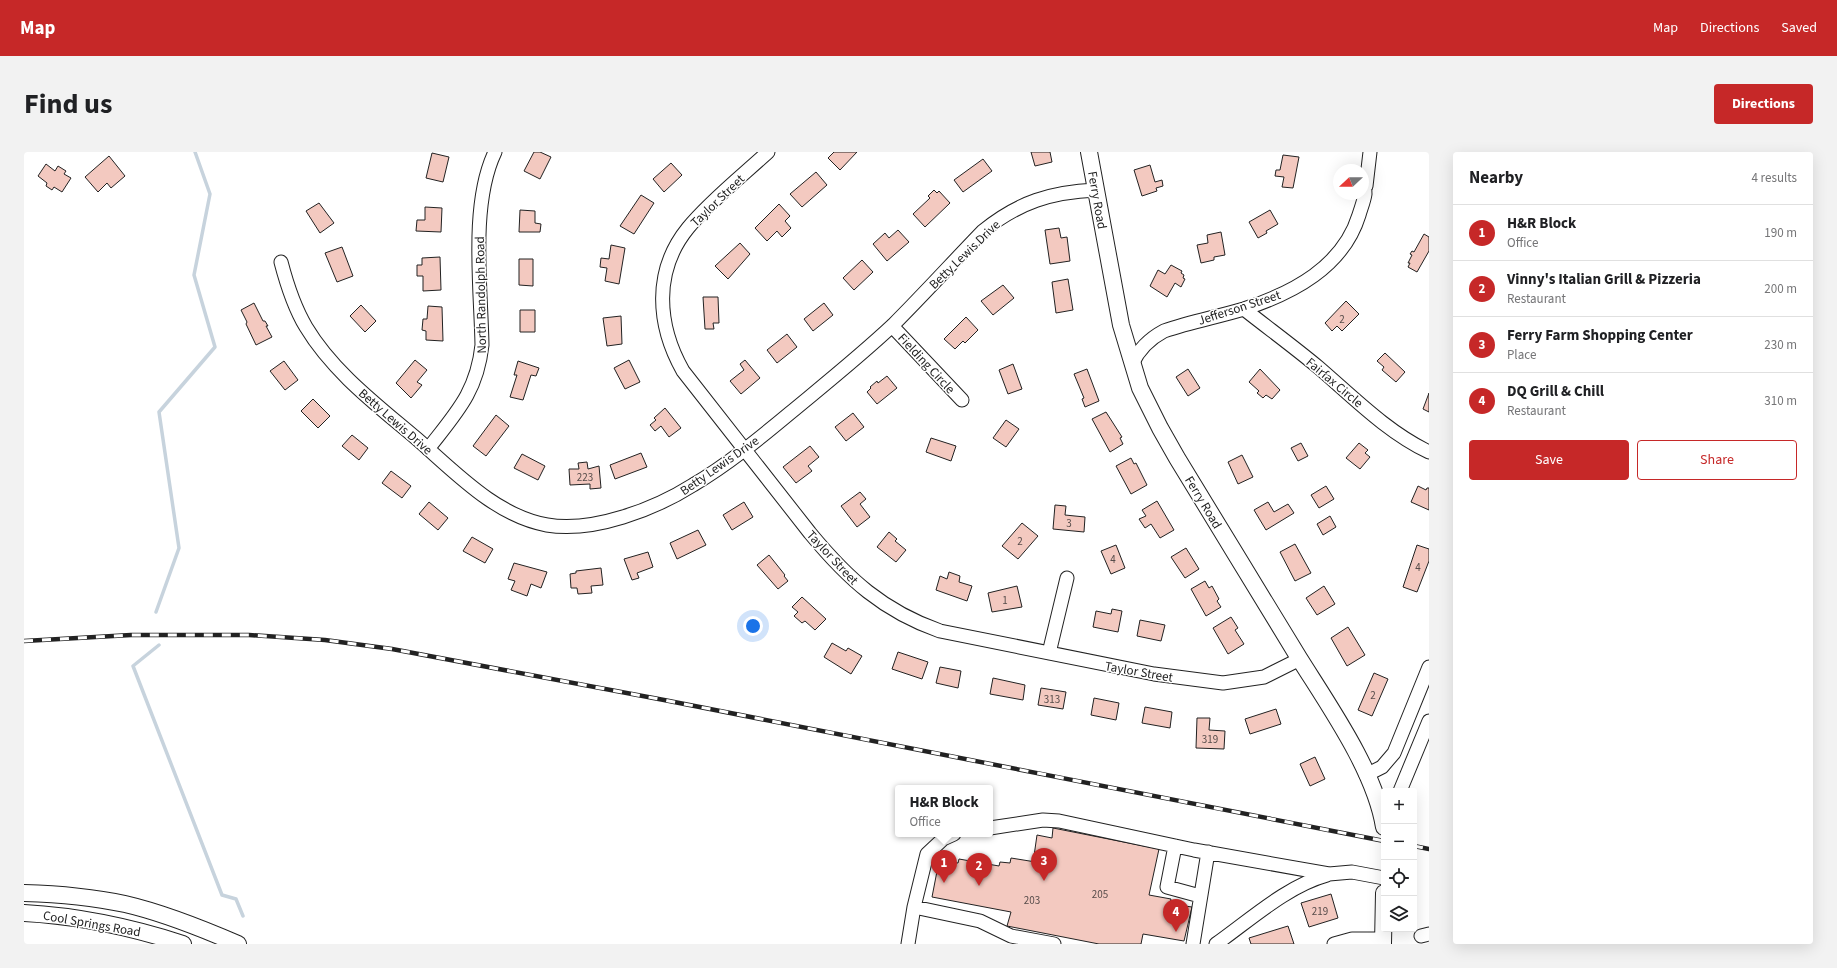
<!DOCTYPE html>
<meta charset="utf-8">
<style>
:root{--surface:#fff;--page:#f2f2f2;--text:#202124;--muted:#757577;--line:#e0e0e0;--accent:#c62828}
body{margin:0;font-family:"Source Sans 3",sans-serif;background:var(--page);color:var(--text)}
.controls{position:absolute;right:12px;bottom:12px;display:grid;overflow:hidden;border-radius:4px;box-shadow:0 4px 16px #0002}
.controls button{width:36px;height:36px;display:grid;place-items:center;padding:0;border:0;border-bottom:1px solid var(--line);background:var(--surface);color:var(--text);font:20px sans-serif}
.compass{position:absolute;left:1309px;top:12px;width:36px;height:36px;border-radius:50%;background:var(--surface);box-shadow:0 4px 16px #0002;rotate:248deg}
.you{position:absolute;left:729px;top:474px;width:14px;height:14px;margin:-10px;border:3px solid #fff;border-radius:50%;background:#1a73e8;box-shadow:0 0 0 6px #1a73e833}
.badge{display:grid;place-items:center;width:26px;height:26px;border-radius:50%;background:var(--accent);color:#fff;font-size:13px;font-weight:700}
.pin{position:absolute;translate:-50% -33px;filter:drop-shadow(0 1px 2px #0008)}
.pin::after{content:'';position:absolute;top:21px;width:14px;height:12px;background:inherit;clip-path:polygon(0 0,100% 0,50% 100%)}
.popup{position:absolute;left:871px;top:633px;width:98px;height:52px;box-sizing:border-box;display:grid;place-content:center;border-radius:4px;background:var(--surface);filter:drop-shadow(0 1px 3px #0005);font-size:13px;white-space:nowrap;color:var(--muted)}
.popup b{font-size:15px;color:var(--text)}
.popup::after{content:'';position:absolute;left:50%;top:100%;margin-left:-8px;border:8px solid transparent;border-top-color:var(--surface)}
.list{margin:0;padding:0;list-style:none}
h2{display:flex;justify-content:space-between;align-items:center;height:52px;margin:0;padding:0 16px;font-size:17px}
h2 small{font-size:13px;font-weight:400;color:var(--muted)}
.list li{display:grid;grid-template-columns:26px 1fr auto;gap:12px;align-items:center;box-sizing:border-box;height:56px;padding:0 16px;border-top:1px solid var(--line)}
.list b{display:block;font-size:15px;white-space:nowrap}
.list p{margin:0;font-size:13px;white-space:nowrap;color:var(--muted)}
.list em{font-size:13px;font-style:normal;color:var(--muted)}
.actions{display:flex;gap:8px;padding:12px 16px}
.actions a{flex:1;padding:9px 0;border:1px solid var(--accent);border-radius:4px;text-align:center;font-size:14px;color:var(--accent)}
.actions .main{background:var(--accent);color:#fff}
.icon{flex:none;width:22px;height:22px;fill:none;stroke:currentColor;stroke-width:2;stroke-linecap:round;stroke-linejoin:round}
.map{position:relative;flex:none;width:1405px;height:792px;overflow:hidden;border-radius:4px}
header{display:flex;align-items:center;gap:24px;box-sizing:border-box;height:56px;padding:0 20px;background:var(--accent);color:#fff}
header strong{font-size:19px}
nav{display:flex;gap:22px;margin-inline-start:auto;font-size:14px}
.intro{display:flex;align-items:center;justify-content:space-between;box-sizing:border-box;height:96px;padding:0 24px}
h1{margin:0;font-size:28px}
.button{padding:10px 18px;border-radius:4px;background:var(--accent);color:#fff;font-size:14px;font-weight:700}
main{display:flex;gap:24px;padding:0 24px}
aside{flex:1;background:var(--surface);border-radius:4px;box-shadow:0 4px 16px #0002}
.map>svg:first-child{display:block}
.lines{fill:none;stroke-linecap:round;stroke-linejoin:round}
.stream{stroke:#c7d3dd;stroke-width:3.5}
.building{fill:#f3c9c0;stroke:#222}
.minor-casing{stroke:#222;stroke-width:15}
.major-casing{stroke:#222;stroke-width:18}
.minor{stroke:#fff;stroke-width:13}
.major{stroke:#fff;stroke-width:16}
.rail-casing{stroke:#222;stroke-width:4.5}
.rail{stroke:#fff;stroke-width:3;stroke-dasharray:9;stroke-linecap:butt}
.labels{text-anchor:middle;stroke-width:3;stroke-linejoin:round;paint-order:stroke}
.number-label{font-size:11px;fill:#564c4a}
.street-label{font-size:13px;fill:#222;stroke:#fff}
</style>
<header>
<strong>Map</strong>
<nav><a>Map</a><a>Directions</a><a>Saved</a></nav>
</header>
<div class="intro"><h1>Find us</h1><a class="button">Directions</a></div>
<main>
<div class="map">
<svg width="1405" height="792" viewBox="0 0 1405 792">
<rect width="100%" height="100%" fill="#fff"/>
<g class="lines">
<!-- stream -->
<path class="stream" d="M132,460L155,396L135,260L191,195L170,123L186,42L171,0
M135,493L109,514L198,743L212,747L219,764"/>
</g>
<!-- building -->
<path class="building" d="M510,0H516L527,5L516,27L500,19Z
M810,0H833L816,18L804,6Z
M1007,0H1026L1028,10L1011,14Z
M408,1L425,5L419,30L402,26Z
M1259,3L1275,5L1269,36L1258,35L1260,25L1251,24L1252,18H1256Z
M85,4L101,24L87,36L83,31L74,40L61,25Z
M959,7L968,19L939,40L930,28Z
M647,11L658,23L640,40L629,27Z
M22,12L31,19L34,14L42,19L40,22L47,26L38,40L30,35L28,38L22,34L23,31L14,24Z
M1126,13L1131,30L1138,28L1139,34L1132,36L1133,39L1118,44L1110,18Z
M792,20L803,33L778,55L766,42Z
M910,38L913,41L915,39L926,51L901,75L889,62L906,46L904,44Z
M617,43L630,51L610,82L596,74Z
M295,51L310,71L296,81L282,59Z
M755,52L766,64L761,69L767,76L758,85L753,79L743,89L731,76Z
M401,55L418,56L417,80L392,79L393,68H401Z
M496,58L511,59V71L517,72L516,80H495Z
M1246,58L1254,72L1242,79L1243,81L1234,86L1225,70Z
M1035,76L1037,86L1043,85L1046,109L1026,112L1021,78Z
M874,78L885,90L863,109L849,92L861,81L865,86Z
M1197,80L1201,103L1190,105V108L1177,111L1173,93L1184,91L1183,83Z
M1400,82L1405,85V99L1393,120L1384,115L1386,111H1384L1388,103L1386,102L1388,99L1390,100Z
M716,91L726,102L704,127L691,114Z
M587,93L601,96L595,132L581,129L583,116L576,115L577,106L585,107Z
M318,95L329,124L313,130L301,101Z
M416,105L417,138L399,139V124H393V113H398V106Z
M495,107H509V134L495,133Z
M838,108L849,120L830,138L819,126Z
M1147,113L1158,119L1157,121L1160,123L1159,126L1161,127L1157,135L1151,131L1143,145L1126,134L1134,118L1141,122Z
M1044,127L1049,158L1032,161L1028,130Z
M979,133L990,146L969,163L957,149Z
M679,145H694L695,171H689L690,177H681Z
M1322,149L1335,162L1318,179L1313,174L1308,179L1301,171Z
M230,151L239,169H241L244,174H242L248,185L232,193L222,172L223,170L217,158Z
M800,151L809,163L789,179L780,167Z
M337,153L352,169L341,180L326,164Z
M404,154L418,155L419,189L402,188V179L398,178L399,167H403Z
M496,158H511V180H496Z
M597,164L598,192L583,194L579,166Z
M942,165L954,178L941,191L939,189L931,197L920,187Z
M763,182L773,195L753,211L743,198Z
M1361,201L1381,220L1372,230L1358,218L1360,215L1353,209Z
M391,208L403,218L393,230L398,233L387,246L372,231Z
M605,208L616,230L601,237L590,216Z
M721,208L736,226L717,242L706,229L720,218L716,212Z
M260,209L274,228L261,238L246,219Z
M494,209L515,216L512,224L507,223L499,248L486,245L493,223H490Z
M989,212L998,237L984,242L975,218Z
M1063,217L1075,249L1061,255L1058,247L1060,246L1050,222Z
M1164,217L1176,236L1164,244L1152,225Z
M1236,217L1256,238L1248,247L1242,243L1239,246L1233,241L1235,239L1225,230Z
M863,224L873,236L853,252L843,240L847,236L846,235L853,229L854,231Z
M1405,241V260L1399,257Z
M289,247L306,264L294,276L277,259Z
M641,256L657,276L645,285L637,274L631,279L626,273L632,268L630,266Z
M1082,260L1098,285L1096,286L1099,292L1086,300L1068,267Z
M829,261L840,275L822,289L811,275Z
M472,263L485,274L462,304L449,294Z
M982,268L995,277L982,295L969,286Z
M328,283L344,296L335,308L318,294Z
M907,286L932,294L927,309L902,300Z
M1277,291L1284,304L1274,309L1267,296Z
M1335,291L1344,298L1341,301L1346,305L1336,317L1322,306Z
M786,294L795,305L784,314L788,319L772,331L759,315Z
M617,301L623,315L591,327L586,313Z
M498,302L521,314L514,328L490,316Z
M1218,303L1229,325L1214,332L1204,310Z
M1107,306L1110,312L1112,311L1123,333L1107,342L1092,314Z
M563,310L564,317L575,314L577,336L566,337V332L546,333L545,317H555L554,311Z
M367,319L387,334L378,346L358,331Z
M1302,334L1310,347L1295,356L1287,343Z
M1394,334L1402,338L1403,336H1405V358L1387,350Z
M836,340L842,347L836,352L846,365L833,375L817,354Z
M1133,349L1150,378L1136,386L1127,372L1121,376L1115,367L1122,364L1118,358Z
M405,350L424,366L414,378L395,362Z
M720,350L729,365L708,378L699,363Z
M1244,350L1250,360L1264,352L1270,361L1242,378L1230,358Z
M1031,353L1042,354L1041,363L1061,365L1060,380L1029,377Z
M1306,364L1312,375L1299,383L1293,372Z
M998,371L1014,384L994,407L978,394Z
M674,378L682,393L653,407L646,391Z
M865,380L873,387L871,389L882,398L872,410L853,395Z
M448,385L469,397L461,411L439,399Z
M1271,392L1287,421L1271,429L1256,400Z
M1092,393L1101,416L1087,422L1077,399Z
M1393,393L1405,397V409L1393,440L1379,435Z
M1162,396L1175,417L1161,426L1147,405Z
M624,400L629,415L613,421L615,426L608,428L600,407Z
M745,403L761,423L760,424L764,429L754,437L733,413Z
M490,411L523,420L517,436L507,432L503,444L487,438L491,429L484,427Z
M577,416L579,433L567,434L568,441L554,442L553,436H547L546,422L552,421V419Z
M925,420L936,424L935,430L948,434L943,449L912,438L916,424L923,427Z
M1181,429L1185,436L1188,434L1195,447L1193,449L1197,455L1182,464L1167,437Z
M993,434L998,455L968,460L964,441Z
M1300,434L1311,452L1293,463L1282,446Z
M778,445L802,467L791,478L781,469L778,471L770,464L774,460L768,455Z
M1088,457L1098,459L1094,480L1069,475L1072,459L1087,462Z
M1207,465L1214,476L1211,478L1220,492L1204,502L1189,476Z
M1116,468L1141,473L1137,489L1113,484Z
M1324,475L1341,503L1323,514L1307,486Z
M808,491L822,499L824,496L838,504L827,522L800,505Z
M874,500L904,510L898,527L868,517Z
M916,515L937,519L934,536L912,531Z
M1350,521L1364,527L1348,564L1334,558Z
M969,526L1001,533L999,548L966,542Z
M1017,536L1042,540L1039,557L1014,553Z
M1070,546L1095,551L1092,568L1067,563Z
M1121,555L1148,560L1146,576L1118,571Z
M1252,557L1257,572L1226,582L1221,567Z
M1173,566H1186L1185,578L1201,579L1200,597L1172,596Z
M1291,605L1301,627L1286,634L1276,612Z
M1029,676L1135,697L1125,743L1147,747L1146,752L1168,755L1160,789L1119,782L1117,792H1075L983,774L987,760L908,745L915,709L934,711L935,707L975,714L976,710L986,711L987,706L1024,712L1025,706L1010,704L1013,683L1028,686Z
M1307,742L1314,766L1285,775L1277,751Z
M1264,774L1270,792H1227L1225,786Z"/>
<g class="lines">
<!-- minor casing -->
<g class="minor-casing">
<path id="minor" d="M744,0C719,23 685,50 664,76C629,119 633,173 659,219L786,381C824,427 859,459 916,479L1130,522L1199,531L1240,525L1276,507
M1342,34L1346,0
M257,110C263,133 270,155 282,175C309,220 353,253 393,287C431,320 472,364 523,373C569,381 631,357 669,333C703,313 736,286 766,261C801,232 836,204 869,173C900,142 929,110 959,79C995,50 1027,40 1072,38
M1220,157C1244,176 1270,195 1294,215C1329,245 1363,280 1405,300
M868,174L938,248
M1108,212C1115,197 1125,187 1140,179C1166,170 1193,165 1220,157C1269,141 1319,115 1335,63C1337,56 1340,49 1341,42C1341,36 1340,30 1339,24
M404,297C432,261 453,240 458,193C457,136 446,52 471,0
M1025,501L1043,426
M1342,623L1358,615L1370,601L1405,515
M1376,639L1405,569
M966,676L1019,668L1035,669L1170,698L1305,722L1328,720L1360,726
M1151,694L1143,735L1176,744
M890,755L956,769L987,784L1030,792
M1397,784L1405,782
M884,792L890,755L903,702L919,687L930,682
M1169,792L1184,700
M1192,792C1226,768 1263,734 1303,723
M1310,792L1328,787H1359"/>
</g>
<!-- major casing -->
<g class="major-casing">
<path id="major" d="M1065,0L1097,173L1116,236L1136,276L1153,306C1194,373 1234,439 1275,506C1305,554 1351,619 1360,675
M0,741C34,742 68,745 101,752C140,761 177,776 214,792
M0,761C55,764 107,775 159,792
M1359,792L1360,741"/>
</g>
<!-- minor -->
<use href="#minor" class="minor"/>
<!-- major -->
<use href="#major" class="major"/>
<!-- rail casing -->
<g class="rail-casing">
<path id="rail" d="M0,489L107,483H225L301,488L368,497L640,548L1360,689
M1390,694L1405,697"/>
</g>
<!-- rail -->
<use href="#rail" class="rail"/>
</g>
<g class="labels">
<!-- number labels -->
<g class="number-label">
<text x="1318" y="171">2</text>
<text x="561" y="329">223</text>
<text x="1045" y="375">3</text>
<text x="996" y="393">2</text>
<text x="1089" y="411">4</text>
<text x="1394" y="419">4</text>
<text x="981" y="452">1</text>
<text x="1349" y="547">2</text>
<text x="1028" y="551">313</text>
<text x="1186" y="591">319</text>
<text x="1076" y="746">205</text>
<text x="1008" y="752">203</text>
<text x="1296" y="763">219</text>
</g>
<!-- street labels -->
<g class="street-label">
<text transform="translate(693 48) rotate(-44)" y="5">Taylor Street</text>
<text transform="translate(1074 48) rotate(80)" y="5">Ferry Road</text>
<text transform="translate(940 102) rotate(-44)" y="5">Betty Lewis Drive</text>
<text transform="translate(456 143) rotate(-91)" y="5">North Randolph Road</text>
<text transform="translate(1215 155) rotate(-18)" y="5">Jefferson Street</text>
<text transform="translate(903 211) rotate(47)" y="5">Fielding Circle</text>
<text transform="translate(1311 230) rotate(40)" y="5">Fairfax Circle</text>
<text transform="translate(372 269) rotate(41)" y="5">Betty Lewis Drive</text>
<text transform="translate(695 313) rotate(-35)" y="5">Betty Lewis Drive</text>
<text transform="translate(1180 350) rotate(59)" y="5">Ferry Road</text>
<text transform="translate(809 405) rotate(47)" y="5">Taylor Street</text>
<text transform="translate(1115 519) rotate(10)" y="5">Taylor Street</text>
<text transform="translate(68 771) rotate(10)" y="5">Cool Springs Road</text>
</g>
</g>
</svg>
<div class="controls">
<button>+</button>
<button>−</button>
<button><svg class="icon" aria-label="locate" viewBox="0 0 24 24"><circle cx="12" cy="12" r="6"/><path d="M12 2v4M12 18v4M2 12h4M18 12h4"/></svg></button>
<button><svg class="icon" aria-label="layers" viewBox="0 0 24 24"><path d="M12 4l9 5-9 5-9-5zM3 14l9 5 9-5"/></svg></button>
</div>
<svg class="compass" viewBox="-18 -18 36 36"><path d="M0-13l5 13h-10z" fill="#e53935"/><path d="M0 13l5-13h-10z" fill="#757577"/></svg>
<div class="you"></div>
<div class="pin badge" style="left:920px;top:731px">1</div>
<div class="popup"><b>H&amp;R Block</b>Office</div>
<div class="pin badge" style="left:955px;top:734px">2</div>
<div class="pin badge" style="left:1020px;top:729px">3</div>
<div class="pin badge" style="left:1152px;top:780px">4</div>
</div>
<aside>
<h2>Nearby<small>4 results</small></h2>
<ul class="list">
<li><span class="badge">1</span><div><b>H&amp;R Block</b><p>Office</p></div><em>190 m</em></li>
<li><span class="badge">2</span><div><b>Vinny's Italian Grill &amp; Pizzeria</b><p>Restaurant</p></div><em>200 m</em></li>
<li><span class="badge">3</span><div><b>Ferry Farm Shopping Center</b><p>Place</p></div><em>230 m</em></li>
<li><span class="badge">4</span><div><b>DQ Grill &amp; Chill</b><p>Restaurant</p></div><em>310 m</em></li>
</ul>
<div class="actions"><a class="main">Save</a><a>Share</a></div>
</aside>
</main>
